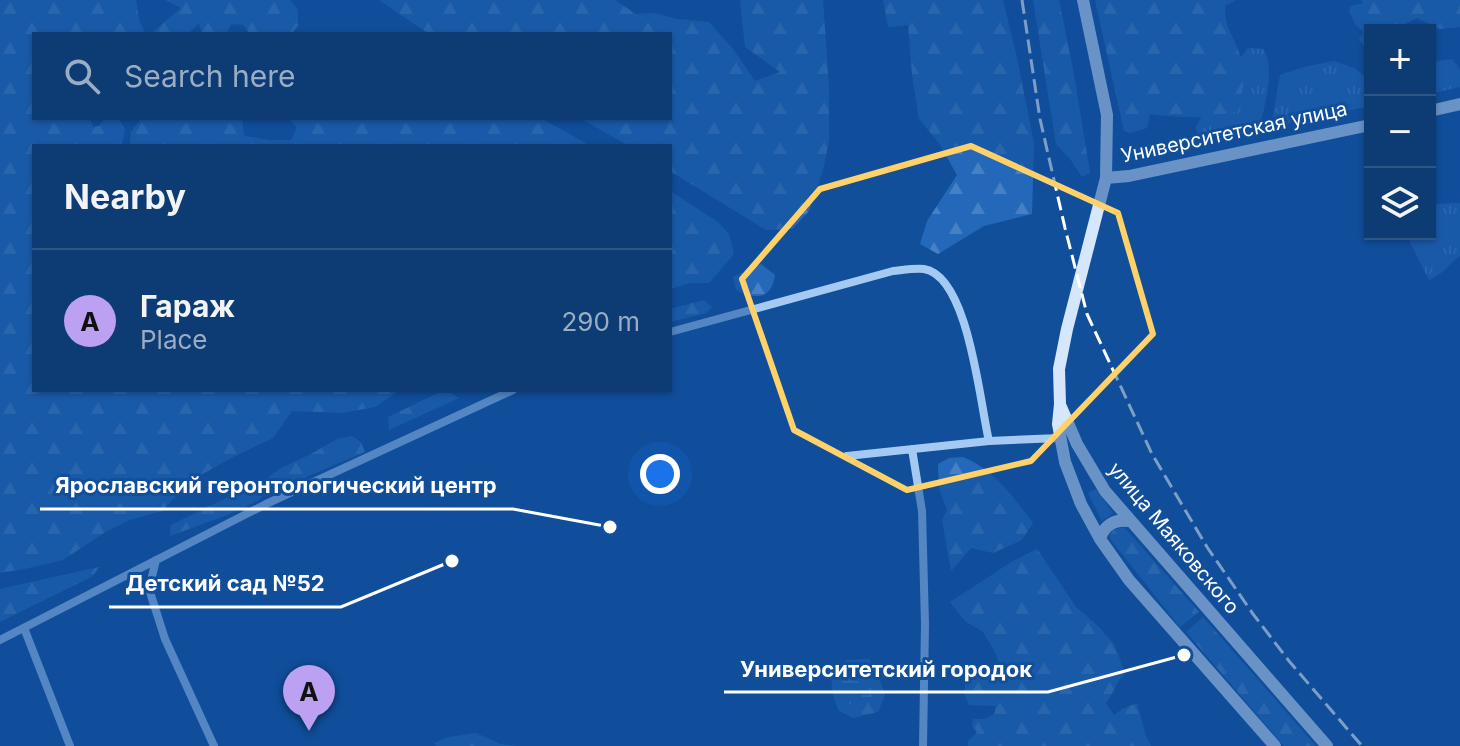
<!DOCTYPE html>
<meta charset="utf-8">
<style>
:root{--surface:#0d3b74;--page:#1b467c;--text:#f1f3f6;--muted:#9aadc5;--line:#2d5586;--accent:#bca0f2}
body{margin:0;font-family:Inter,sans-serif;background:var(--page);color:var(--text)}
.controls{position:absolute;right:24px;top:24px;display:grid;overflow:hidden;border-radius:0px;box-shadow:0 2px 6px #0004}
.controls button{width:72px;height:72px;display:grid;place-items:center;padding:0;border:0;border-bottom:2px solid var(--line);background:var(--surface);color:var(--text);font:40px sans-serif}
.you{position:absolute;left:660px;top:474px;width:28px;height:28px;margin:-20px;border:6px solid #fff;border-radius:50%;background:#1a73e8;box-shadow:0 0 0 12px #1a73e833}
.badge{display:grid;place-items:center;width:52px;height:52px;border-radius:50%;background:var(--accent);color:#111;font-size:26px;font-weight:700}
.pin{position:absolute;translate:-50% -66px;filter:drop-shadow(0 2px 4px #0008)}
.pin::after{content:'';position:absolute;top:42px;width:28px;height:24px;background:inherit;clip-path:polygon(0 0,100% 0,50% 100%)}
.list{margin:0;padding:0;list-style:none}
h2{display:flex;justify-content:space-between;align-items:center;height:104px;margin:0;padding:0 32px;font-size:34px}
h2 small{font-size:26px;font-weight:400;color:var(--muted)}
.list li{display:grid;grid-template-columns:52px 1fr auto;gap:24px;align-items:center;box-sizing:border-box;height:144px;padding:0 32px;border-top:2px solid var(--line)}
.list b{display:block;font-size:30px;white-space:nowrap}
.list p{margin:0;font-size:26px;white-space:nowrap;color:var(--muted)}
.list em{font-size:26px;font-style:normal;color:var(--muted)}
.icon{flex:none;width:44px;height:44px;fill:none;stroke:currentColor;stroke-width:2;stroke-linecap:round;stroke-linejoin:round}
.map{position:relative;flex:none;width:1460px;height:746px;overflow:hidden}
.search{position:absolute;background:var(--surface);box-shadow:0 2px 6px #0004;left:32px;top:32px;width:640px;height:88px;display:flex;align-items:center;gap:20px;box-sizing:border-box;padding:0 28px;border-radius:0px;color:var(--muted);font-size:30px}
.panel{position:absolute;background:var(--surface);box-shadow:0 2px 6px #0004;left:32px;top:144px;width:640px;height:248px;border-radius:0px}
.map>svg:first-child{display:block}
.grass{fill:url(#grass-tufts)}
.forest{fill:url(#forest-firs)}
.wetland{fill:url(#wetland-marsh)}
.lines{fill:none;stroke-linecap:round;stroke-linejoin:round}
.street{stroke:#a4caf4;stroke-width:8}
.secondary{stroke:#d4e7fd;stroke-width:12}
.rail{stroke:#fff;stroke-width:3;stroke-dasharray:14 6;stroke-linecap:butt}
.marked{fill:none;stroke:#ffd168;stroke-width:6;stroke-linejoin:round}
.labels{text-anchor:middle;stroke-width:6;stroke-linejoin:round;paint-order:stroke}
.street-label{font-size:20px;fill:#fff;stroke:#114f9b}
.leader{fill:none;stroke:#fff;stroke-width:3}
.callout-dot{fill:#fff;stroke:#114f9b;stroke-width:3}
.callout-label{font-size:22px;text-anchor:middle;font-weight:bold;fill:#fff;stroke:#114f9b;stroke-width:6;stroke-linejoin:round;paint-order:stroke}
</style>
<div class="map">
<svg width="1460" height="746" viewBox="0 0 1460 746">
<defs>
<pattern id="grass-tufts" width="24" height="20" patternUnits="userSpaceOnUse" patternTransform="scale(2)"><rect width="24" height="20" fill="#2469b9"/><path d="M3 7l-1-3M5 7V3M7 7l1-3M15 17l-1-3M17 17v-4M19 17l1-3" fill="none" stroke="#4580c4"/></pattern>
<pattern id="forest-firs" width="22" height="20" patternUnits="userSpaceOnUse" patternTransform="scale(2)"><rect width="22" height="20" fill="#2469b9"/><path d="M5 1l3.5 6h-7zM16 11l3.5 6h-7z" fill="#4580c4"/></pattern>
<pattern id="wetland-marsh" width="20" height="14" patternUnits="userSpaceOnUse" patternTransform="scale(2)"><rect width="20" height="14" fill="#2469b9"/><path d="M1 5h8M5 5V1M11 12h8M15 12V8" fill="none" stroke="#4580c4"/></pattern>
</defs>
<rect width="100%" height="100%" fill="#114f9b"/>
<!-- grass -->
<path class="grass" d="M1248,48L1263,49C1276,67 1264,109 1259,129L1215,140L1198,137L1196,127L1202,116L1227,115L1243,75L1241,57Z
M1452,59L1460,69V87L1430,94V62Z
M1334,61L1354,68L1370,80V106L1271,127L1280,75L1304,67Z
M1451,203H1460V256C1447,265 1445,273 1429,280L1406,234H1430V205Z"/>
<!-- forest -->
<path class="forest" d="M0,0H136L139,20L146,34H34V118H90L93,127L99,126L105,118H118L125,129L122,146H34V390H400L375,407L342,413L292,411L273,438L235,456L190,481L162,511L129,520L104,533L63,560L24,569L0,573Z
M165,0H290L298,10V26L291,34H250L243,25L231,24L226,34H202L199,23L191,31L190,34H150L181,8Z
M379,0H615L636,14L654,13L677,19L709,22L733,49L755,81L780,72L745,47L740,0H823L829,87V142L823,170L809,211L792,229L766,230L670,171V146H629L580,118H670V34H429Z
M883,0H1003L1017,58L1034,143L1032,214L984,226L938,254L920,244L927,221L957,175L939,143L919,119L912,75L908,25L888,27Z
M1033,0H1059L1073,69L1090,173L1082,177L1070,159L1056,144Z
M1095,0H1236L1225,6C1225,31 1234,35 1240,55C1246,73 1244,96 1235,112C1213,120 1174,117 1150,114L1147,128L1130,133L1124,131Z
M1361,0H1460V27L1440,29L1417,18L1403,25L1400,30H1370V44L1363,45L1359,39L1363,32L1355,24L1349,11L1351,6L1363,3Z
M139,118H242L244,136L270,140H291L297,127L288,118H541L591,146H130L131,132L140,120Z
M670,191L718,222L729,234L734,254L709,283H690L670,289Z
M761,264L775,275C771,301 755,299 736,290L733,277Z
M704,300L712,307L706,313L670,322V309Z
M438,393H451L459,398L389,430L388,417Z
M352,436L361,442L365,452L280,488L269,489L259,500L227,515L170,536L171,525L267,478L281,468L309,455L337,439Z
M963,457C995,470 1013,497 1033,523L1022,540L993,553L971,548L951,571L942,520L947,510L939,488L938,464L949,458Z
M1096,489L1113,513L1102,521L1088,493Z
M1124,527L1199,612L1180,627L1110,539L1109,536L1113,530Z
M1037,549L1076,607L1099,627L1114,644L1125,673C1116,682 1114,693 1106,703L1114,715L1122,709L1137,703L1146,736L1151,746H968V741L977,732L972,726L973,719H985L994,714L996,706L969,705L964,693L966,679L978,672L994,677L1001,667L994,650L983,632L965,621L950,602L1013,561Z
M99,567L93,576L0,622V589Z
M1203,617L1316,746H1284L1186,632Z
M869,659L877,671L885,695L878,712L853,718L839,711C829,687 827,679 847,660Z
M476,733L500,744L516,746H436L434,743L448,737Z"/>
<!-- wetland -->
<path class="wetland" d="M840 689a17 17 0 1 1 34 0a17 17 0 1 1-34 0Z"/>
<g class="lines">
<!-- street -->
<path class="street" d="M670,332L893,271C903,270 915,268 924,269C969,276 980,405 989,441
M912,449L922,511L925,624L923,746
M847,456L989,441L1060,438
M156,560L149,589L165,639L214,746
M24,628L70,746
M0,640L266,504L513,390"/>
<!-- secondary -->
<path class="secondary" d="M1083,0L1107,115L1106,178L1067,329L1059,369L1060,404L1058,424L1065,462L1081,504L1100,539L1129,580L1275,746
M1430,111L1460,104
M1106,178L1129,176L1370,125
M1061,407L1077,444L1105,491L1327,746
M1100,539C1104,525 1114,519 1129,521"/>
<!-- rail -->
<path class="rail" d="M1022,0L1040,119L1065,228L1087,314L1152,454L1207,547L1253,614L1289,661L1362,746"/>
</g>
<!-- marked area -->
<path d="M0 0H1460V746H0ZM971,146L1118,213L1153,334L1031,461L907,490L794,430L742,279L820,189Z" fill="#114f9b" fill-opacity=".55" fill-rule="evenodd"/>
<path class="marked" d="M971,146L1118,213L1153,334L1031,461L907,490L794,430L742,279L820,189Z"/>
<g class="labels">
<!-- street labels -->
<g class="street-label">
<text transform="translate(1234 132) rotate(-12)" y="7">Университетская улица</text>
<text transform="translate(1174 538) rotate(50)" y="7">улица Маяковского</text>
</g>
</g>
<!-- callouts -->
<path class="leader" d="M610 527L513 509H40M452 561L341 607H109M1184 655L1048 692H724"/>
<g class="callout-dot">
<circle cx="610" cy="527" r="8"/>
<circle cx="452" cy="561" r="8"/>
<circle cx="1184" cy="655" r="8"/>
</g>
<g class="callout-label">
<text x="276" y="493">Ярославский геронтологический центр</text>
<text x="225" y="591">Детский сад №52</text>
<text x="886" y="677">Университетский городок</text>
</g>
</svg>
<div class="controls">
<button>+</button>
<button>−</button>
<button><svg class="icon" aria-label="layers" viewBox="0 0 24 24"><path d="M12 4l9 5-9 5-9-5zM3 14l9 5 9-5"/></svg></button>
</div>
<div class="you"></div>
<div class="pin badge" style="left:309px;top:731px">A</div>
<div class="search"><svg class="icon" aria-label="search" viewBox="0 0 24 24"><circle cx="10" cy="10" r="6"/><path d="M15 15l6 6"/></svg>Search here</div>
<section class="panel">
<h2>Nearby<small></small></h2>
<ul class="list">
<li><span class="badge">A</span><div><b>Гараж</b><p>Place</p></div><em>290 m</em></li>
</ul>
</section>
</div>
